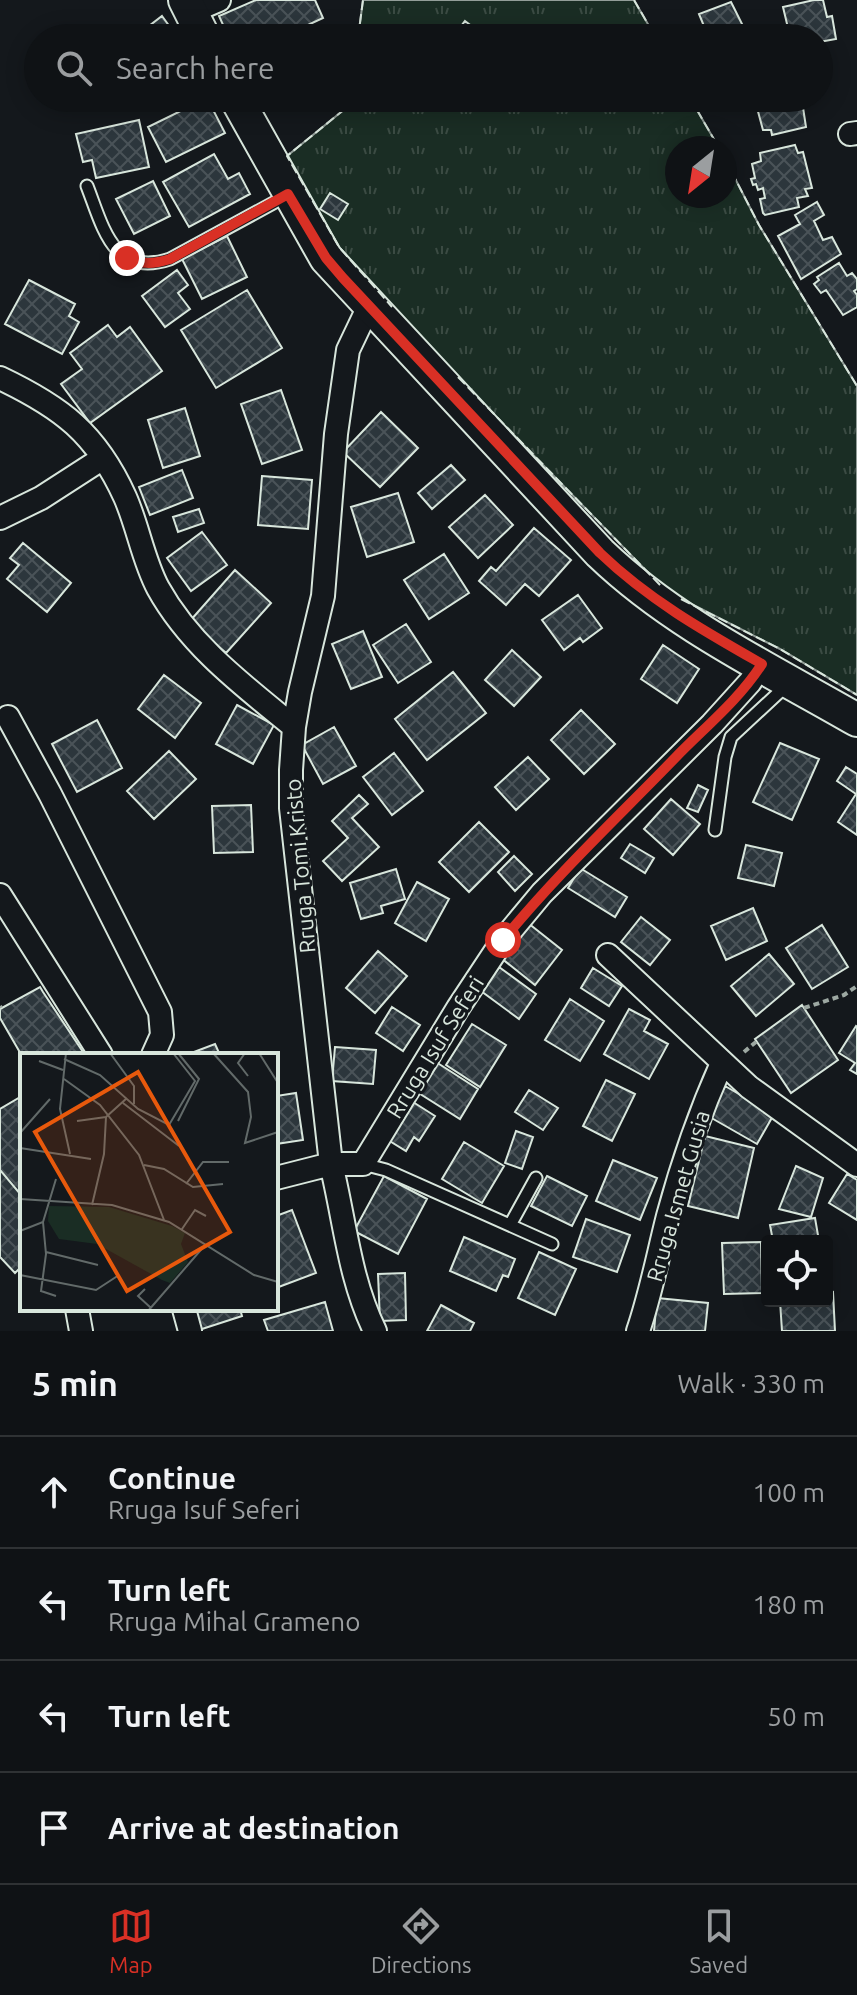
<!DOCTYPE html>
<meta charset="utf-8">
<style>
:root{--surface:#0f1215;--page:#181b1e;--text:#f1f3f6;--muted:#9b9ea0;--line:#2f3234;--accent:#d93025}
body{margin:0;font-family:Ubuntu,sans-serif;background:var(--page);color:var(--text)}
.controls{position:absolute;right:24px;bottom:24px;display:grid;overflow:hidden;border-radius:8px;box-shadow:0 4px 20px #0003}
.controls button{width:72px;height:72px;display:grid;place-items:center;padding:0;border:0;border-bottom:2px solid var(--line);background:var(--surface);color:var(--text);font:40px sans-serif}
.compass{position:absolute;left:665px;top:136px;width:72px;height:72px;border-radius:50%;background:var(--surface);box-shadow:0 4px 20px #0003;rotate:210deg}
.stop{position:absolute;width:24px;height:24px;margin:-18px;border:6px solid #d93025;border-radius:50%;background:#fff}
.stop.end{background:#d93025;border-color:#fff;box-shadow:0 2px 8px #0008}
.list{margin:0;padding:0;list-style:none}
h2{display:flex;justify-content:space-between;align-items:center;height:104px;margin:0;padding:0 32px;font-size:34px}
h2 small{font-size:26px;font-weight:400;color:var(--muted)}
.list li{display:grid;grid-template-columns:52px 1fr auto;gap:24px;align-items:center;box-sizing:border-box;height:112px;padding:0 32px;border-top:2px solid var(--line)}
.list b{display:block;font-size:30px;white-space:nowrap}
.list p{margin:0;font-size:26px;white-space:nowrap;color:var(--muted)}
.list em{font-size:26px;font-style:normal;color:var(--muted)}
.icon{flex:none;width:44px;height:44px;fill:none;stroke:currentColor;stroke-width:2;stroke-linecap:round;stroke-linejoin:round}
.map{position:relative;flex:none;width:857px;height:1331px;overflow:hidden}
.search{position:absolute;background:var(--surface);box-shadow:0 4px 20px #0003;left:24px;right:24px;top:24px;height:88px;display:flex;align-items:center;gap:20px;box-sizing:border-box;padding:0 28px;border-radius:44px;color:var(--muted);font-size:30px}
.sheet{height:552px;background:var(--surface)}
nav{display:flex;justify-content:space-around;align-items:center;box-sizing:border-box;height:112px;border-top:2px solid var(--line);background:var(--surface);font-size:22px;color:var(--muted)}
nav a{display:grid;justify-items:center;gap:4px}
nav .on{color:var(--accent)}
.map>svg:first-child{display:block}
.grass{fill:url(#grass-tufts);stroke:#939e99;stroke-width:2}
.building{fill:url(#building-cross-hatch);stroke:#d8e6dc;stroke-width:2}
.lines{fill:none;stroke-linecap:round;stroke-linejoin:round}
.lane-casing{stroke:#d8e6dc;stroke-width:15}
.street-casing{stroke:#d8e6dc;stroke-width:26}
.secondary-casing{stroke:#d8e6dc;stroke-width:36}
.path{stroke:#9da8a2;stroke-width:4;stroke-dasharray:6 4;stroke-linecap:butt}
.lane{stroke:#14181c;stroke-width:11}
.street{stroke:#14181c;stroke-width:22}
.secondary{stroke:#14181c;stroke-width:32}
.fence{stroke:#d8e6dc;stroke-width:2;stroke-dasharray:10 4;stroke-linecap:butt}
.route{stroke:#d93025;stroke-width:10}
.labels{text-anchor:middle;stroke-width:6;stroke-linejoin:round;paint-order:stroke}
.street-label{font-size:22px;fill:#d8e6dc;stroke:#14181c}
.inset-road{fill:none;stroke:#626a69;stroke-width:2}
.view{fill:#e8590c;fill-opacity:0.15;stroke:#e8590c;stroke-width:4}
.inset-edge{fill:none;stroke:#d8e6dc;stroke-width:4}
</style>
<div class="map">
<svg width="857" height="1331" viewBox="0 0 857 1331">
<defs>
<pattern id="grass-tufts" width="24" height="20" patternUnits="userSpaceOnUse" patternTransform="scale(2)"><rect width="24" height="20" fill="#1a2d24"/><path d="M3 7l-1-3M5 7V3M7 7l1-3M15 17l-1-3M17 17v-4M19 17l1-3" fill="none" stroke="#3b4b43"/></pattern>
<pattern id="building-cross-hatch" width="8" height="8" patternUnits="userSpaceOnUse" patternTransform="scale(2)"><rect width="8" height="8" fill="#2c363c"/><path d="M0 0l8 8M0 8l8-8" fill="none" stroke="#4a5358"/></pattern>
</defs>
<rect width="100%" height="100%" fill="#14181c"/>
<!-- grass -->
<path class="grass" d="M363,0H634L656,38H358Z
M352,98H690L719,148H677V196H725V159L759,225L857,386V695L780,649L666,591L427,346L339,247L287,156L351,104Z"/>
<!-- building -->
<path class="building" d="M256,0H315L323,18L280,38H229L219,16Z
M814,0H823L827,17L832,16L836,39L819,42V38H794L792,28H788L783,7Z
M731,2L749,38H705L703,32L706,31L699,14Z
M162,16L178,38H158L149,26Z
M465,21L486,37V38H452Z
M207,98L225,133L166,162L148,127Z
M764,98H798V101H802L806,127L772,135L771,130H763L756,104L765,103Z
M139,120L149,167L96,178L92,160L83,162L76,134Z
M795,145L798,153L803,152L812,188L805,189L808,196L797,198L799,207L765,215L763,213L760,199L765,198L763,188L758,190L756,184L753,185L751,179L755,178L752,164L761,161L760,153Z
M214,154L228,179L239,173L250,194L189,227L163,182Z
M153,181L170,216L134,234L116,199Z
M330,193L348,204L338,220L320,209Z
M817,202L824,215L814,221L823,240L832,237L841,254L801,279L778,236L800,224L795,215Z
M227,236L247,277L202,299L182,259Z
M839,263L847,276L852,273L857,279V289L854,291L857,295V307L843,315L826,290L821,293L814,284L819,280L817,277Z
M177,270L188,285L178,293L190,309L165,327L142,296Z
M29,280L75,304L69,316L79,322L62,354L5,324Z
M247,290L282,348L216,388L181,330Z
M108,325L117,337L130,327L162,371L90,423L61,384L82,369L70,353Z
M281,390L302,450L262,464L241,404Z
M185,408L200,456L163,468L148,420Z
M381,412L418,448L380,487L343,452Z
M451,465L465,480L432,509L418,493Z
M182,470L193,498L150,515L139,487Z
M262,476L312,480L308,529L258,525Z
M398,493L414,542L367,557L351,507Z
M485,495L513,525L478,558L449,527Z
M199,509L204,523L178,532L173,517Z
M534,528L571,560L539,596L525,584L506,605L479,581L491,567L496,571Z
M202,532L227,565L191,591L167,558Z
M23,543L71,583L47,612L7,579L19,565L10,558Z
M444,554L469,593L429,619L404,580Z
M235,570L271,603L226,653L190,621Z
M578,595L602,628L583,642L580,638L564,650L542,620Z
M406,624L431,662L398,683L373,645Z
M363,631L382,677L351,689L332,644Z
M663,645L699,669L677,703L641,679Z
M512,650L541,677L514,706L485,680Z
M453,672L486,713L427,760L395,719Z
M164,675L201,703L175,738L138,709Z
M237,705L274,725L253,764L216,744Z
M581,710L615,744L584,774L551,740Z
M97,720L122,768L77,792L52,744Z
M334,727L356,766L323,784L302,745Z
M780,743L819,759L792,820L753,802Z
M169,751L196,779L154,819L127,791Z
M394,753L423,791L392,815L363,777Z
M528,757L549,779L516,810L495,787Z
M846,767L857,774V835L838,822L856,794L837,781Z
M698,785L708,790L698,812L687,808Z
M359,795L368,804L352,818L379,847L342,881L323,861L348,838L332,821Z
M671,799L700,824L673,855L644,829Z
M251,805L253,852L214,853L212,806Z
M479,822L509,852L469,892L439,862Z
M630,844L654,858L645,873L621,858Z
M746,845L782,853L774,886L738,878Z
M514,856L532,874L515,891L498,872Z
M580,868L627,897L615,917L568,888Z
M396,869L405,899L381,906L383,913L361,919L350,883Z
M417,882L449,899L426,941L395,923Z
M753,908L767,941L726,960L711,926Z
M641,917L670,940L650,965L621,942Z
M528,923L562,950L535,985L501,958Z
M822,925L848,967L812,989L786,948Z
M378,951L407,976L375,1013L346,988Z
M769,954L794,984L756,1016L731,986Z
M499,967L536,994L519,1019L481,991Z
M593,968L622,986L609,1006L581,988Z
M40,987L43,992L85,1055L22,1056L0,1018V1009Z
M570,999L604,1021L580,1061L545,1040Z
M802,1005L838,1060L791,1093L755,1039Z
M392,1007L420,1025L403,1051L376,1033Z
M629,1009L650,1020L644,1031L668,1044L649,1079L604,1054Z
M472,1024L506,1045L480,1087L446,1065Z
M856,1026L857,1027V1074L850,1070L855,1063L839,1053Z
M215,1044L220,1055H186Z
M335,1047L376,1050L373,1084L332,1081Z
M436,1062L478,1089L460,1119L417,1092Z
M606,1080L635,1094L612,1141L583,1126Z
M725,1086L774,1114L757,1144L708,1116Z
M529,1090L558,1108L543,1130L515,1112Z
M296,1093L303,1140L276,1144V1096Z
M22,1096V1195H21L0,1170V1109Z
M413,1102L435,1116L419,1141L414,1137L406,1151L388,1140Z
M516,1131L533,1137L522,1169L505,1163Z
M705,1136L754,1148L738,1218L688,1206Z
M464,1142L504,1166L482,1203L442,1179Z
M613,1160L657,1178L640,1220L596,1201Z
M796,1166L823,1178L811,1217L779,1209Z
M0,1170L22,1196V1266L15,1273L0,1257Z
M847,1174L857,1180V1220L829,1203Z
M384,1176L427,1199L398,1254L354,1231Z
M547,1176L587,1196L572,1226L531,1206Z
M292,1210L316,1273L276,1288V1216Z
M815,1218L819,1241H773L770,1225Z
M586,1219L630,1235L617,1272L573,1257Z
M464,1237L515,1259L508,1277L503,1275L496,1291L450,1271Z
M761,1242L762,1293L724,1294L722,1243Z
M539,1252L576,1269L555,1315L518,1298Z
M405,1273L406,1320L380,1321L378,1274Z
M833,1292L835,1331H782L780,1301H827V1293Z
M657,1298L708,1303L705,1331H654Z
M325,1302L333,1331H268L264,1320Z
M441,1305L474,1323L470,1331H427Z
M192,1309H240L242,1316L199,1330Z"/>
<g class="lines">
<!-- lane casing -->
<g class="lane-casing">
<path id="lane" d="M87,186C103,227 113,278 170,259L288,195
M715,830L725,757L731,737L788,684
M363,1164L386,1170L552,1244
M510,1225L536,1178"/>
</g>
<!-- street casing -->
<g class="street-casing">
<path id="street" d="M191,12L219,0
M850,134L857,133
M369,306L348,350L336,434L323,596L300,692L294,727L291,770V808L331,1164C345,1221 349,1278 375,1331
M0,378C61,407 96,433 125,497C138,526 143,560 158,588C190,646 244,686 294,727
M0,518L41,498L103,458
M8,717L50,794L160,1012L162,1035L153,1055
M0,895L101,1055
M608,955L749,1087L857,1165
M276,1178L331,1164H363L458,1008L503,940L542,893L712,724L750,682L762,664
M77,1309L81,1331
M184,1309L190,1331
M638,1331C651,1293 658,1255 668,1216C682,1164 700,1112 722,1063"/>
</g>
<!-- secondary casing -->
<g class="secondary-casing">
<path id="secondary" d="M185,0L204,38
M236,98L326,258L600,553C674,624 769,669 857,720"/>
</g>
<!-- path -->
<path class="path" d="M0,1006L1,1008
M804,1008L844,995L857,986
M744,1052L757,1041"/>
<!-- lane -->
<use href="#lane" class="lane"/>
<!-- street -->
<use href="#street" class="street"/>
<!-- secondary -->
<use href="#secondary" class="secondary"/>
<!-- fence -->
<path class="fence" d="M634,0L656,38
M358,38L363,0
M352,98L351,104L287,156L339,247L392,307
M690,98L719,148
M725,159L759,225L857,386
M458,377L661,586
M681,599L780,649L857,695"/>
</g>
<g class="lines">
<!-- route -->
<path class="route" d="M127,258C143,265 154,264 170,259L288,194L326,258L343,278L600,553C649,600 704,631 762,664C738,701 705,727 675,758C617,818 556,875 503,940"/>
</g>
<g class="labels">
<!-- street labels -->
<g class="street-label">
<text transform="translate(300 866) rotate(-95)" y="8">Rruga Tomi Kristo</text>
<text transform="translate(435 1047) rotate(-58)" y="8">Rruga Isuf Seferi</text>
<text transform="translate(678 1196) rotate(-74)" y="8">Rruga Ismet Gusia</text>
</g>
</g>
<!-- overview -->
<g transform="translate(20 1053)">
<rect width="258" height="258" fill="#14181c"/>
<path d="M29,153L89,154L152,173L165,180L161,191L168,209L150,230L142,227L77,191L39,186L28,168Z" fill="#1a2d24"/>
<path class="inset-road" d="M46,0L40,56L50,101M90,0L114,33V51M193,0L228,39L231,64L225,90L258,79M225,0L218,10L228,23M239,0L258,30M44,6L80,22L118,56L149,72L175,28L153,0M19,8L43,17M44,26L80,52L119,102L144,167M103,50L159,93M57,68L86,64M158,68L179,26L158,0M0,80L30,46M0,95L71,106M124,112L144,116L173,134L203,131M166,131L183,109H209M0,146L92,152L149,169L234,222L258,229M72,152L84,101L86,64L107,45M23,169L26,201L21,238L36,243M162,176L175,157L186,163M0,178L23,169L36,126M26,199L78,212M0,222L76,237L99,222M125,236L118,243L131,255M128,258L186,191"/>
<path class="view" d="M118,19L210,179L107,238L15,79Z"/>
<rect width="258" height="258" class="inset-edge"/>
</g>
</svg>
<div class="controls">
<button><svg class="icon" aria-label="locate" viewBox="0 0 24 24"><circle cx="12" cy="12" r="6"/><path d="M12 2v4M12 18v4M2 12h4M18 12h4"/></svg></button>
</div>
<svg class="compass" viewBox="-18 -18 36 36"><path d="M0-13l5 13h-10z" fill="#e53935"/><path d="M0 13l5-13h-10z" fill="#9b9ea0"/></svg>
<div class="stop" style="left:503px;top:940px"></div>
<div class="stop end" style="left:127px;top:258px"></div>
<div class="search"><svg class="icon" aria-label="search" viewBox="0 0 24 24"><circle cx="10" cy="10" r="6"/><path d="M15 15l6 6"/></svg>Search here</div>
</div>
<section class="sheet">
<h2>5 min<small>Walk · 330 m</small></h2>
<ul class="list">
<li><svg class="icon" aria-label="ahead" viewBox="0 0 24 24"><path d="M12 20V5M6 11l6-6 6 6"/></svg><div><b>Continue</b><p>Rruga Isuf Seferi</p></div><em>100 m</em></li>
<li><svg class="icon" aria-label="left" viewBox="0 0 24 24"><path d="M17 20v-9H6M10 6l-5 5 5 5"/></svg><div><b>Turn left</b><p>Rruga Mihal Grameno</p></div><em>180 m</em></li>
<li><svg class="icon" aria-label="left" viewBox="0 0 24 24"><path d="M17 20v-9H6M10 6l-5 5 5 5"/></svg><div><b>Turn left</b></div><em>50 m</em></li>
<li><svg class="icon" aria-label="arrive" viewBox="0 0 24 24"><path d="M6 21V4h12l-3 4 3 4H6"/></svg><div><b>Arrive at destination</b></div></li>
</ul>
</section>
<nav>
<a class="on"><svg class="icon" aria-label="map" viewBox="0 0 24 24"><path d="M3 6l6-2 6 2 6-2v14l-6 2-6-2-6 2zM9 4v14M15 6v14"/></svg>Map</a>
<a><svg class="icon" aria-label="directions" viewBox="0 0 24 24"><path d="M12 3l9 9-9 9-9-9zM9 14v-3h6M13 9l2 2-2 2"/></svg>Directions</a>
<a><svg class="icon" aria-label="saved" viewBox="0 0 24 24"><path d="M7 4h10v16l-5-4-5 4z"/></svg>Saved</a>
</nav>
